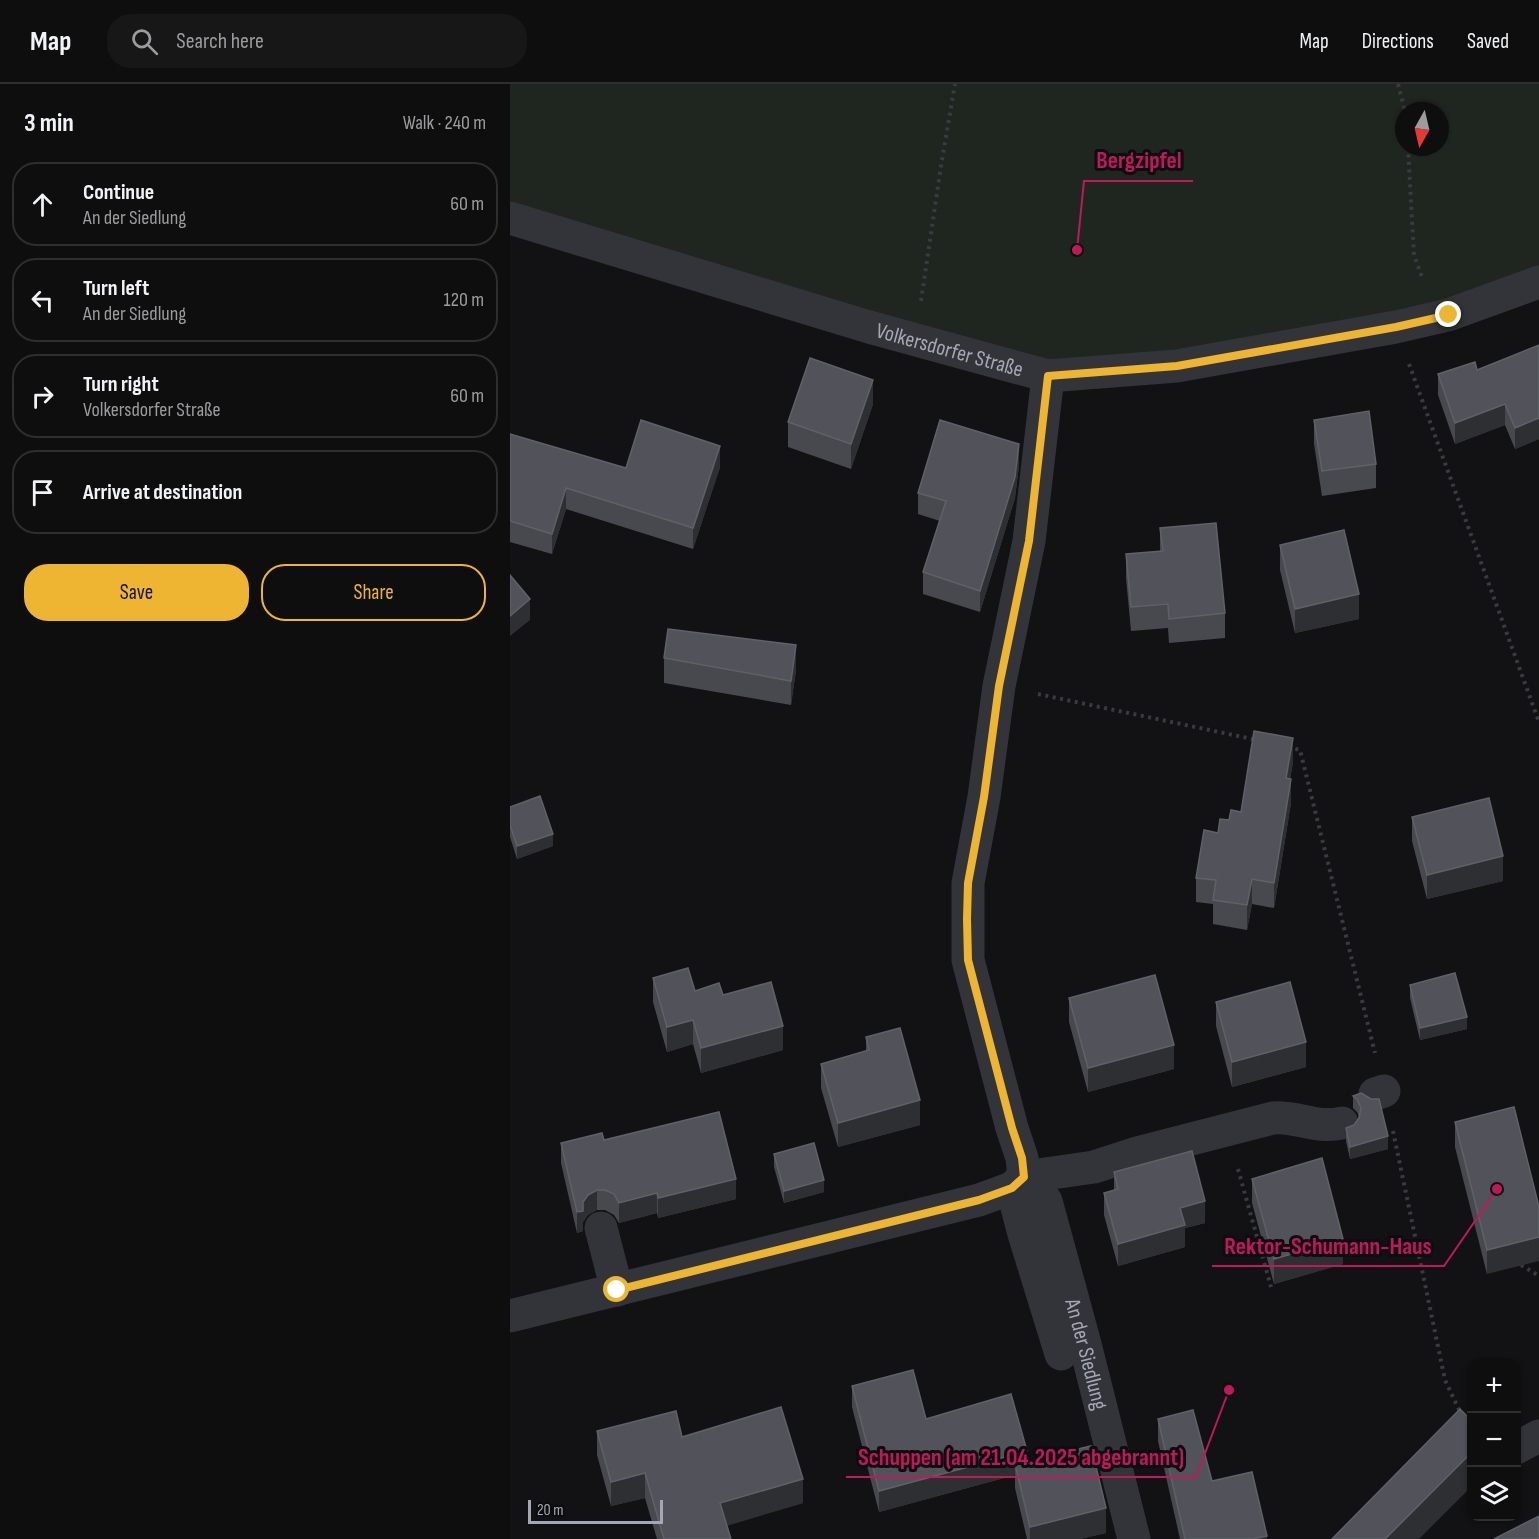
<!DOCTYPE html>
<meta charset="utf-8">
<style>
:root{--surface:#0e0e0f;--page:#171718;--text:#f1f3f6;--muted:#9b9c9e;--line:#2e2e2f;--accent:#edb531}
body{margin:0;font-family:"Sofia Sans Condensed",sans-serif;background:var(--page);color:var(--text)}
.controls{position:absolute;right:18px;bottom:18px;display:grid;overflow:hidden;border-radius:12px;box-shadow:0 2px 4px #0004}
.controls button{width:54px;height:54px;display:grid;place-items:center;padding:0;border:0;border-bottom:2px solid var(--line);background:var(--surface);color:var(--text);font:30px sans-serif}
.compass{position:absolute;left:885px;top:18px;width:54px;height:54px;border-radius:50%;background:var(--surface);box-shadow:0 2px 4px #0004;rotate:188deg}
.scale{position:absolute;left:18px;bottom:15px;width:135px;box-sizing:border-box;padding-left:6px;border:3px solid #a4a8b4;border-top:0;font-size:16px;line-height:21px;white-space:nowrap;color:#a4a8b4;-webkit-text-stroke:4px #0d0d0f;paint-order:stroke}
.stop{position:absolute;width:18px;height:18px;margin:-14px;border:4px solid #edb531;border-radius:50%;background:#fff}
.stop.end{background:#edb531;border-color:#fff;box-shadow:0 2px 6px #0008}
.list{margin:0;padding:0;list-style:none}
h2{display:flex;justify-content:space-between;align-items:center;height:78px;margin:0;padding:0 24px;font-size:26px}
h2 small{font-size:20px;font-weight:400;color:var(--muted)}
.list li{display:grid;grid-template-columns:39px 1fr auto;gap:18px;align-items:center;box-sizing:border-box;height:84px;margin:0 12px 12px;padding:0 12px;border:2px solid var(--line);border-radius:24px}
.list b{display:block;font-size:22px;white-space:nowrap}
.list p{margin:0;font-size:20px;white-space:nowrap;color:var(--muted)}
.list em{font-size:20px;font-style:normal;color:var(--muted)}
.actions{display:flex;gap:12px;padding:18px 24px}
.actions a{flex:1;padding:14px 0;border:2px solid var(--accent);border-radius:24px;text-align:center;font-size:21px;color:var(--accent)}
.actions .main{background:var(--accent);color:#111}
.icon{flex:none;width:33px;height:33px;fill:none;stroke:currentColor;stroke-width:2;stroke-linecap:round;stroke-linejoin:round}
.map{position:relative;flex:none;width:1029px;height:1455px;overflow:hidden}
header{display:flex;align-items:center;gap:36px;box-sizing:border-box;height:84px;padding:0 30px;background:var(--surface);border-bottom:2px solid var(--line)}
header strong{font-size:28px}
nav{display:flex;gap:33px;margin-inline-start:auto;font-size:21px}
.search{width:420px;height:54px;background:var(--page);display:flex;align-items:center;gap:15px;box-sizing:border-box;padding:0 21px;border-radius:24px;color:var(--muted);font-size:22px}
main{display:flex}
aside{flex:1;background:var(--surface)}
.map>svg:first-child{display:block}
.green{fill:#1f2620;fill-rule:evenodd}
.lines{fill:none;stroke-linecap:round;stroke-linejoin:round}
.path{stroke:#393b40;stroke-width:4;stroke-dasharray:3 4.5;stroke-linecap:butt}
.minor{stroke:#333439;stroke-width:33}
.wall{fill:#48494f}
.shaded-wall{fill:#2e2f33}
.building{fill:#52535a;stroke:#5f6168;stroke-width:1.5}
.route{stroke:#edb531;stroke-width:8}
.labels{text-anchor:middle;stroke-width:6;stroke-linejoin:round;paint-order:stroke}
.street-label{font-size:22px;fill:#a4a8b4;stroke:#0d0d0f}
.leader{fill:none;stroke:#c2185b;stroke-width:2}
.callout-dot{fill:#c2185b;stroke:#0d0d0f;stroke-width:2}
.callout-label{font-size:24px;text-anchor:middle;font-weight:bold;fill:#c2185b;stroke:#0d0d0f;stroke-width:6;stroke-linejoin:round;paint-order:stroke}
</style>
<header>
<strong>Map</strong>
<div class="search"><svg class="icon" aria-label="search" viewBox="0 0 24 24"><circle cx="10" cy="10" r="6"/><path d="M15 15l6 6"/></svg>Search here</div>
<nav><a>Map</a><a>Directions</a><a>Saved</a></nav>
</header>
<main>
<aside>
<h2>3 min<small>Walk · 240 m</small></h2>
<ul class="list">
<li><svg class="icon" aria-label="ahead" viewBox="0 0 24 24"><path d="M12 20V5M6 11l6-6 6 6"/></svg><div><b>Continue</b><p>An der Siedlung</p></div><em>60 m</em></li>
<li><svg class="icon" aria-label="left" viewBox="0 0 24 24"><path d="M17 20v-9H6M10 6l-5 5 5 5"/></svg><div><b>Turn left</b><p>An der Siedlung</p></div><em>120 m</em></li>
<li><svg class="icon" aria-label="right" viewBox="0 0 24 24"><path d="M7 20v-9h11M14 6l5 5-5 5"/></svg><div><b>Turn right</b><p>Volkersdorfer Straße</p></div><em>60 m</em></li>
<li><svg class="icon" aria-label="arrive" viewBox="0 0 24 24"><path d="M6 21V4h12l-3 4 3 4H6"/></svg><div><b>Arrive at destination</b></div></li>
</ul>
<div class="actions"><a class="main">Save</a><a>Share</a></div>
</aside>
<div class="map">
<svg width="1029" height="1455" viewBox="0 0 1029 1455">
<rect width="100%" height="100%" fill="#121214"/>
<!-- green -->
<path class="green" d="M0,0H1029V198L938,231L538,292L0,134ZM894,27H930V63H894Z"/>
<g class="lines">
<!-- path -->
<path class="path" d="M888,0L895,27
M898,63L904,171L913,196
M411,217L431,82L445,0
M899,280L1029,638
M528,610L747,656
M778,663L790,666L865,969
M883,1047L935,1296L951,1330
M728,1085L761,1203
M1011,1181L1029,1192"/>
<!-- minor -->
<g class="minor">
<path id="s1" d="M0,134L359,243L538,292L667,282L886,243L938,231L1029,198"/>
<path id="s2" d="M538,292L519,457L489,602L474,713L458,799V876L502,1044L512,1074L514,1093L536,1117L575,1260L624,1455"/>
<path d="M865,1010L874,1007"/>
<path d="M514,1093L584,1083L627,1069L763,1034C788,1032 805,1045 832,1039"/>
<path d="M502,1104L514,1150L551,1270"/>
<path d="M91,1144L107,1206"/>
<path d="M0,1232L469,1116L502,1104L514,1093"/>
<path d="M1006,1364L1029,1352"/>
</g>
</g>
<!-- wall -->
<path class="wall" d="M1029,261V355L1005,365L995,341L945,360L928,311V290L967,286Z
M363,320L341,385L278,363V338Z
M804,336L866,380V404L812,412L804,360Z
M0,350L116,384L210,383L183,465L56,425L42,470L0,458Z
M509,381L505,414L470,528L413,510V488L430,437L408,430V409Z
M650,444L715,529V554L659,559L658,544L621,547L616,494V470L650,467Z
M770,461L849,535L785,549L770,486Z
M154,574L286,586L281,621L154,599Z
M783,678L780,695L781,719L764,824L742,820L737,846L703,840V820L686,818V794L708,749L731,728Z
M0,723L43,762L7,775L0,753Z
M902,733L993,797L917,815L902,757Z
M143,894L185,907L213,911L273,966L191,989L183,960L157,968L143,918Z
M900,901L957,945L910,956L900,914Z
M559,914L664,985L578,1008L559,938Z
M706,918L796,983L722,1003L706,942Z
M356,953L410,1041L328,1063L311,1004V980L356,967Z
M851,1009L878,1065L840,1075L836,1057V1044L844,1041L849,1033L847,1028L843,1024V1012Z
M945,1038L1029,1123L977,1190L945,1063Z
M94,1056L226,1115L148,1134L147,1129L109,1139L104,1131L95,1126H87L78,1131L73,1138V1147L67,1149L51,1079V1059Z
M264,1070L314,1108L274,1119L264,1083Z
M604,1088L695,1139L675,1144V1163L608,1182L594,1131V1109L604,1106Z
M742,1095L833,1180L764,1200L742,1119Z
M342,1302L416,1335L517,1377L596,1449L570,1455H517L505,1404V1391L369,1428L342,1323Z
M648,1335L702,1397L757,1455H670L648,1357Z
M87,1347L172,1353L293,1419L217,1441L221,1455H147L135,1414L101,1422L87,1371Z"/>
<!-- shaded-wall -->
<path class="shaded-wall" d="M363,296V320L341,385V360Z
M995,320V341L945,360V339Z
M1029,334V355L1005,365V344Z
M509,360V381L505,414L470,528V507Z
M210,362V383L183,465V444Z
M56,404V425L42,470V450Z
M849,510V535L785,549V525Z
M20,515V536L0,552V532Z
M286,561V586L281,621V597Z
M783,654V678L776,718V694Z
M781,695V719L764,824V799Z
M43,750V762L7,775V762Z
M993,772V797L917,815V791Z
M742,795V820L737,846V821Z
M957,933V945L910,956V944Z
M183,936V960L157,968V943Z
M273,942V966L191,989V964Z
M796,958V983L722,1003V978Z
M664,961V985L578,1008V984Z
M410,1016V1041L328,1063V1039Z
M878,1052V1065L840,1075V1063Z
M226,1095V1115L148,1134V1114Z
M314,1096V1108L274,1119V1107Z
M87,1106V1126L78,1131L73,1138V1147L67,1149V1128L78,1111Z
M147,1109V1129L109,1139V1119Z
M695,1117V1139L675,1144V1163L608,1182V1160L670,1124Z
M1029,1153V1177L977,1190V1166Z
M833,1155V1180L764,1200V1175Z
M517,1367V1388L505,1380V1391L369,1428V1407Z
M962,1368V1402L909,1455H875Z
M135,1389V1414L101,1422V1398Z
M293,1395V1419L210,1444V1419Z
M596,1424V1449L570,1455H520V1443Z
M757,1452V1455H743Z"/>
<!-- building -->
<path class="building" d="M1029,261V334L1005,344L995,320L945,339L928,290L965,278L967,286Z
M300,274L363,296L341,360L278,338Z
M859,327L866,380L812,387L804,336Z
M131,336L210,362L183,444L56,404L42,450L0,437V350L116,384Z
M430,336L509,360L505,393L470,507L413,488L436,417L408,409Z
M706,439L715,529L659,535L658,520L621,523L616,470L653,467L650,444Z
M834,446L849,510L785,525L770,461Z
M0,491L20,515L0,532Z
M158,545L286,561L281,597L154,574Z
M744,647L783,654L776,694L781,695L764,799L742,795L737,821L703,816L706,796L686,794L694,746L708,749L710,735L719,736L721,726L731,728Z
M30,712L43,750L7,762L0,741V723Z
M979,714L993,772L917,791L902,733Z
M178,884L185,907L209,899L213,911L261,898L273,942L191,964L183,936L157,943L143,894Z
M945,889L957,933L910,944L900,901Z
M645,891L664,961L578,984L559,914Z
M780,898L796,958L722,978L706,918Z
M390,944L410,1016L328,1039L311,980L359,966L356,953Z
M851,1009L861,1015H869L878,1052L840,1063L836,1044L844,1041L849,1034L851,1024L847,1015L843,1012Z
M1004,1023L1029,1123V1153L977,1166L945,1038Z
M209,1028L226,1095L148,1114L147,1109L109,1119L104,1110L95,1106H87L78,1111L73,1118V1127L67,1128L51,1059L92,1049L94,1056Z
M304,1059L314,1096L274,1107L264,1070Z
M682,1067L695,1117L670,1124L675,1141L608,1160L594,1109L608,1105L604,1088Z
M812,1074L833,1155L764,1175L742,1095Z
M403,1286L416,1335L501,1310L517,1367L369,1407L342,1302Z
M271,1323L293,1395L210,1419L221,1455H154L135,1389L101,1398L87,1347L166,1327L172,1353Z
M950,1325L962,1337V1368L875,1455H822Z
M683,1326L702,1397L742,1388L757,1452L743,1455H675L648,1335Z
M581,1362L596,1424L520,1443L505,1380Z
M1029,1432V1455H984Z"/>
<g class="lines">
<!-- route -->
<path class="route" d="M107,1206L469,1116L502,1104L514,1093L512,1074L502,1044L458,876L457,835L458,799L474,713L489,602L519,457L538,292L667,282L886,243L939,231"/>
</g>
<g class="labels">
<!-- street labels -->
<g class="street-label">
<text dy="8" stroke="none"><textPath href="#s1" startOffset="459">Volkersdorfer Straße</textPath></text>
<text dy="8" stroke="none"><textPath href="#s2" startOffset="1006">An der Siedlung</textPath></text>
</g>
</g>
<!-- callouts -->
<path class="leader" d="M567 166L574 97H683M987 1105L934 1182H702M719 1306L686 1393H336"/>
<g class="callout-dot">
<circle cx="567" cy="166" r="6"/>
<circle cx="987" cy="1105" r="6"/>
<circle cx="719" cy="1306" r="6"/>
</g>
<g class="callout-label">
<text x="629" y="84">Bergzipfel</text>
<text x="818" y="1170">Rektor-Schumann-Haus</text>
<text x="511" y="1381">Schuppen (am 21.04.2025 abgebrannt)</text>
</g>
</svg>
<div class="controls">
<button>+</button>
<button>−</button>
<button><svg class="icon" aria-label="layers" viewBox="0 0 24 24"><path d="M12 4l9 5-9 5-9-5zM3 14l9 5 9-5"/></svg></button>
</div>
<svg class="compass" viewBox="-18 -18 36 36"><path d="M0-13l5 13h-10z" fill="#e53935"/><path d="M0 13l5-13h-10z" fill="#9b9c9e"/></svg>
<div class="scale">20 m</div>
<div class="stop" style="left:107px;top:1206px"></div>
<div class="stop end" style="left:939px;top:231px"></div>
</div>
</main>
